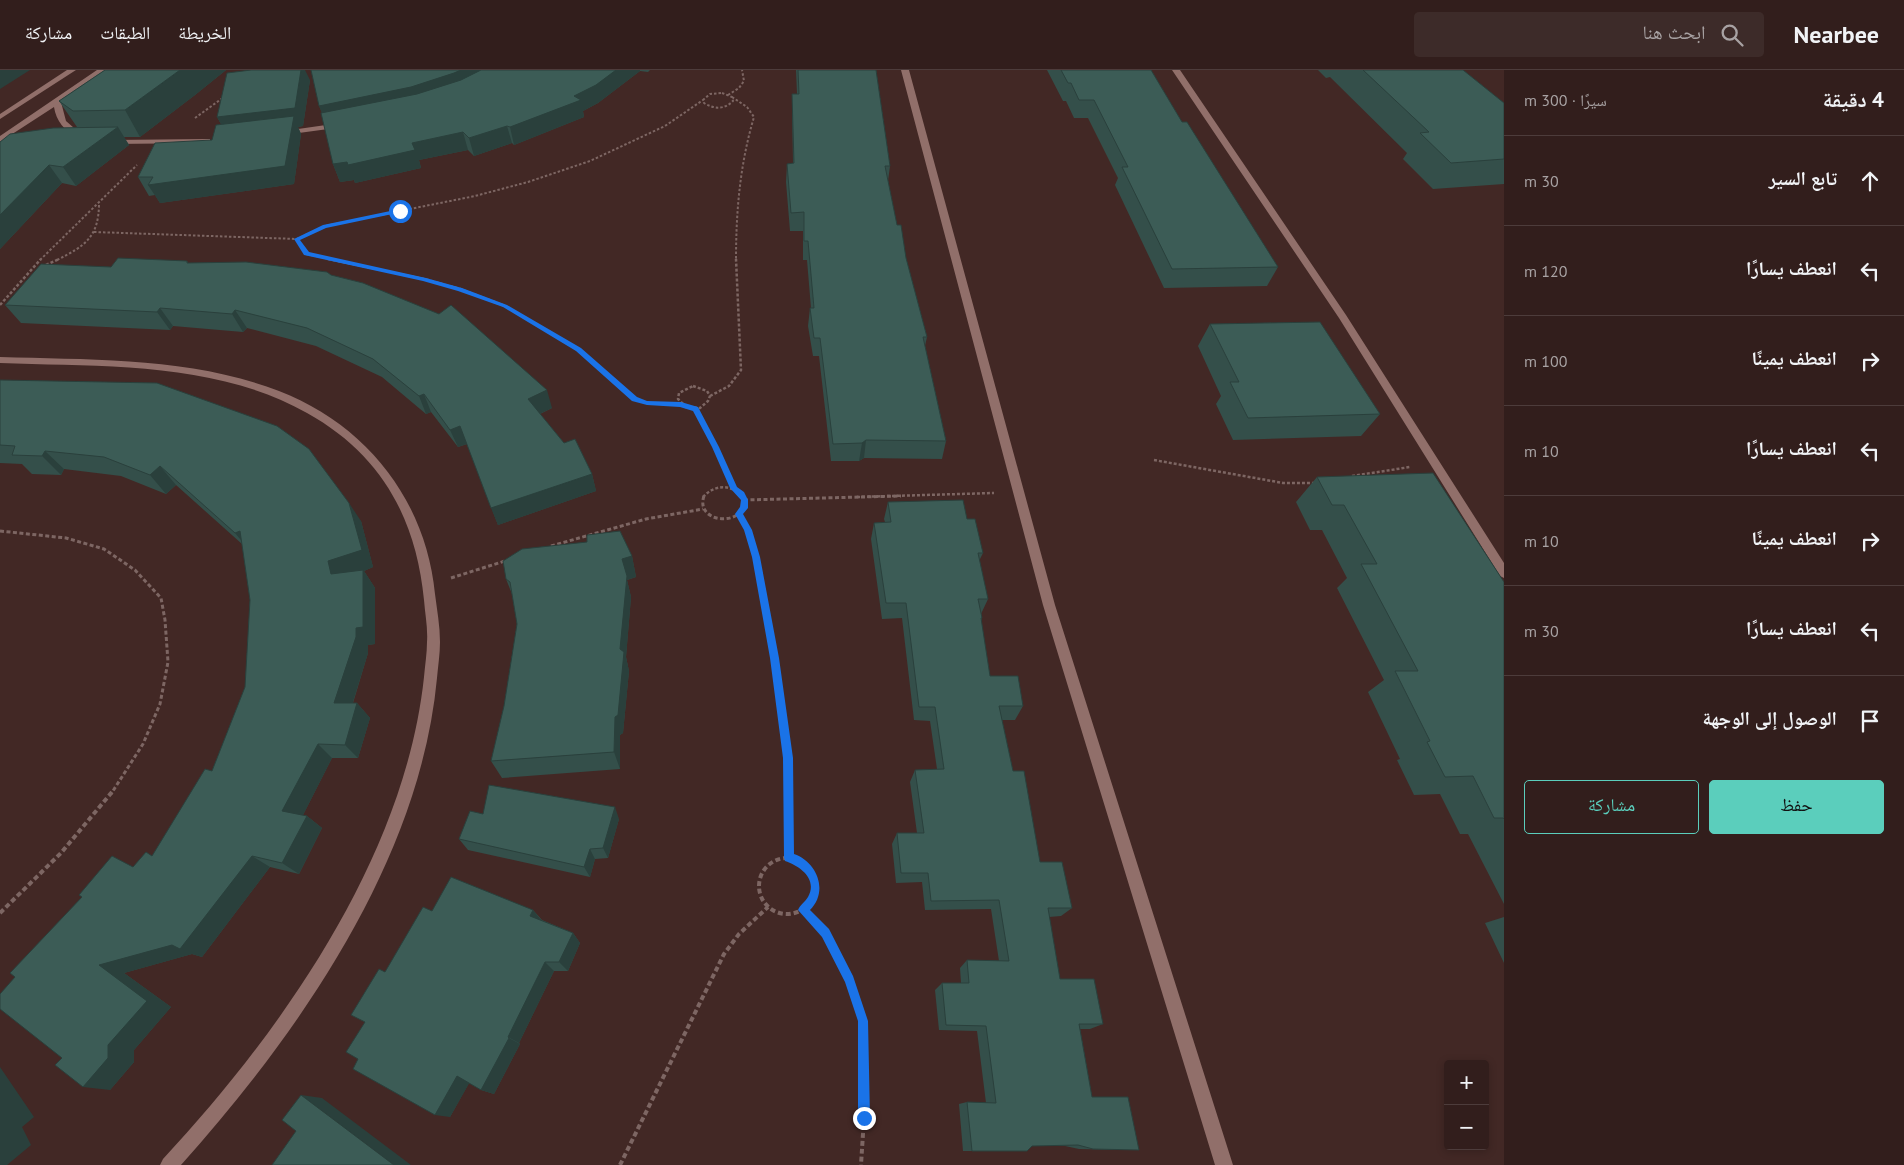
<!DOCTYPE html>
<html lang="ar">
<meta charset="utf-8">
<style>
:root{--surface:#321e1c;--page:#3d2b29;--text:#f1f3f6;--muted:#a8a2a3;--line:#4d3c3b;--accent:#5bcebc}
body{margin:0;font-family:"PT Sans","Noto Naskh Arabic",sans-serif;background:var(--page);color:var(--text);direction:rtl}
.controls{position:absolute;right:15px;bottom:15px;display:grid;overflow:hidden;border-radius:5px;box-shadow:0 2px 8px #0003}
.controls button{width:45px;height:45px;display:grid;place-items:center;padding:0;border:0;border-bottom:1px solid var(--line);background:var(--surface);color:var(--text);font:25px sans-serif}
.stop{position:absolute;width:15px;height:15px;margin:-11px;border:4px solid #1a73e8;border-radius:50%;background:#fff}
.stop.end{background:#1a73e8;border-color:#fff;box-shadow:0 1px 5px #0008}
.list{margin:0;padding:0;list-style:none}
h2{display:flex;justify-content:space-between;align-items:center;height:65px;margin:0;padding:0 20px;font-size:21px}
h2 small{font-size:16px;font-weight:400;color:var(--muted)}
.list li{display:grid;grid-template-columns:32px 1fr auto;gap:15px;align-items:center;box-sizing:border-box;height:90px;padding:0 20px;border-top:1px solid var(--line)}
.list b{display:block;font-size:19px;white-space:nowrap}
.list em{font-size:16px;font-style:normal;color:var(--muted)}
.actions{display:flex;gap:10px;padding:15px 20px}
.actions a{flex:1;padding:11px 0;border:1px solid var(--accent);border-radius:5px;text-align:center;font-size:18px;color:var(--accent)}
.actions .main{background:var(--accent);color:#111}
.icon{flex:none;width:28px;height:28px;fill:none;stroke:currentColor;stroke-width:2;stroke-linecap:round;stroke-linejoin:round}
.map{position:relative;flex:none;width:1504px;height:1095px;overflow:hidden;direction:ltr}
header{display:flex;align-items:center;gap:30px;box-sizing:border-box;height:70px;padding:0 25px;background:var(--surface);border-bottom:1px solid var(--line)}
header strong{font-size:24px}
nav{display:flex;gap:28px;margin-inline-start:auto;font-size:18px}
.search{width:350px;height:45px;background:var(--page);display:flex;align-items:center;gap:12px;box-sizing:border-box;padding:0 18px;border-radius:5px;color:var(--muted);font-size:19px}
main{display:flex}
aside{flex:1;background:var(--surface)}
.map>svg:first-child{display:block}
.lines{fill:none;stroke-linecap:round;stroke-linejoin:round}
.path-far3{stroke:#7d6663;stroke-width:2;stroke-dasharray:2.5 2;stroke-linecap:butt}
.path-far2{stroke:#7d6663;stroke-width:2.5;stroke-dasharray:3 2;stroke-linecap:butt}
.path-far1{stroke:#7d6663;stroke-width:3;stroke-dasharray:4 2.5;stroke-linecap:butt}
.path{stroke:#7d6663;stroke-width:4;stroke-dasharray:5 3;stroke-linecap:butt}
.minor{fill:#916f6a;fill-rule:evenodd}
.wall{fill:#344f4a}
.shaded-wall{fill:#2a403c}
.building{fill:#3c5c56;stroke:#2a403c}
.route{fill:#1a73e8}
</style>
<header>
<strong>Nearbee</strong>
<div class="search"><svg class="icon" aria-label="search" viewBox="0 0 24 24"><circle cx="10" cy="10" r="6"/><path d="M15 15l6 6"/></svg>ابحث هنا</div>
<nav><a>الخريطة</a><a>الطبقات</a><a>مشاركة</a></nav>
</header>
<main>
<aside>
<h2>4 دقيقة<small>سيرًا · 300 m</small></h2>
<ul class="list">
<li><svg class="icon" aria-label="ahead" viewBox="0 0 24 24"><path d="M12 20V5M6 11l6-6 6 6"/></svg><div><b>تابع السير</b></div><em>30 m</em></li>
<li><svg class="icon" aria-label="left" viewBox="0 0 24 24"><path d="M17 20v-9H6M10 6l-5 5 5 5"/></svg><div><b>انعطف يسارًا</b></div><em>120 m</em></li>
<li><svg class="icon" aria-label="right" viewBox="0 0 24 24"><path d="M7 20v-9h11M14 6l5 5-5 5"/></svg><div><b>انعطف يمينًا</b></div><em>100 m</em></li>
<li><svg class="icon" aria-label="left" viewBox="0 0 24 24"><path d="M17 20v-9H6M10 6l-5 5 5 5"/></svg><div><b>انعطف يسارًا</b></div><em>10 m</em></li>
<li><svg class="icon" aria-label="right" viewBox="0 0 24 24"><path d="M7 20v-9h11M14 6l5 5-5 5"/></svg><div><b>انعطف يمينًا</b></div><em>10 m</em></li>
<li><svg class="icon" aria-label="left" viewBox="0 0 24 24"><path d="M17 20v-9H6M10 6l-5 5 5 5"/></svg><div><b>انعطف يسارًا</b></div><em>30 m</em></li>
<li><svg class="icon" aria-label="arrive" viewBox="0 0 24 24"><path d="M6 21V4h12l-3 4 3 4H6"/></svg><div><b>الوصول إلى الوجهة</b></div></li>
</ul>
<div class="actions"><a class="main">حفظ</a><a>مشاركة</a></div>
</aside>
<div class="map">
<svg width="1504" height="1095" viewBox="0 0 1504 1095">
<rect width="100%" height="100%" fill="#422825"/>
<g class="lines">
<!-- path-far3 -->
<path class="path-far3" d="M722,23L732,27L733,31C724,40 714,39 704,33L703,30L710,24Z
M728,25L739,18L744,11L742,0
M732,27L747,37L754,47C740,94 736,141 736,190
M195,48L224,27
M94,162L297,169L306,184L334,190
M297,169L325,156L475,126L528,112L590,91L665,56L703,30
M40,190L137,95
M57,190C85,176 99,167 99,133"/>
<!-- path-far2 -->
<path class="path-far2" d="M328,189L424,209L460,219L505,236L578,280L635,329L647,333L681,335
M46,195L59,189
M0,235L41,189
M693,316L707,321L710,326L708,331L700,338L686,337L678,329L679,323Z
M710,326L729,316L741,300L736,189
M696,339L716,377L734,418
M1154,390L1283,413H1316
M1352,406L1410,397
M703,427C715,414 731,414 743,427
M857,427L994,423"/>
<!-- path-far1 -->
<path class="path-far1" d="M704,426C695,451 738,458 745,434L742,426
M744,430L901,426
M739,444C757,476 761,514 767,550C777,607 788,665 788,724
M0,461L66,468L104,479L135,500L161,528L165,550L168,592L160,634L143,674L111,724
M551,476L646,449L703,439
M451,508L505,491"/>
<!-- path -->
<path class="path" d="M788,722L789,787
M759 816a28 28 0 1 1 56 0a28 28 0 1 1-56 0Z
M803,840L826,863L849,910L863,951L864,1048L861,1095
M0,843L61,783L112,722
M620,1095L724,884L739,864L768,837"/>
<!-- minor -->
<path class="minor" d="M67,0H76L0,49V44Z
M97,0H106L61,32L66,51L82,65V69H76C65,60 56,51 54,37L0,72V66Z
M901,0H909L1055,535L1233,1095H1215L1043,535Z
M1172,0H1180L1346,245L1504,493V508L1500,506L1339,248Z
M340,53L344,55L343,57L284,65L280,63L284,61Z
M207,69H210V73L112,74L108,72L112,70Z
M0,287C93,290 191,287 279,321C367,355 426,431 435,524C437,540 440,556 440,572C440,584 438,596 437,608C420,790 300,962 181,1095H160L163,1089C283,960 405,786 424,607C425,595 427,583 427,572C428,558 425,544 424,530C416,448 381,384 307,343C215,291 102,297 0,293Z"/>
</g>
<!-- wall -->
<path class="wall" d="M105,0H226L195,25L140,67H124L129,75L76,116L62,113L0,179V72L77,57L59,31Z
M540,0H650L648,2L640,1L598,33L583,41L584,47L514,75L512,73L474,86L468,80L419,90L421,98L355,113L354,110L340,112L333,94L322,42L319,36Z
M796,0H876L890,96L888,111L897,155L927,267L925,276L946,371L942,389L864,388L859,391H831L819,286H813L808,256L810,238H811L807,190H803V161H790L786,112L787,94L793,93L792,42V24H797Z
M1047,0H1151L1182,52L1278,197L1267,216L1164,218L1115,115L1118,108L1088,48H1074L1066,31H1063Z
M1318,0H1463L1504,33V114L1433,119L1403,89L1407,83L1330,7L1326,8Z
M310,10L303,56L298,57L301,64L294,114L160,133L155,125L149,126L138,107L212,70L221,54L217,47Z
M187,191L188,193L331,205L552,338L540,344L564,373L592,404L596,421L498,455L467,374L458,377L431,342L426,344L382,307L316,276L247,258L243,262L173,256L170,260L21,253L5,235L111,197Z
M1210,254L1380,344L1361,366L1233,370L1216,334L1221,326L1198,276Z
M0,310L361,451L373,497L364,501L375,518V574L368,575V583L353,633H357L370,648L358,688H332L303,745L307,746L322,758L299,804L270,797L202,887L192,884L124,903L171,937L134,980V992L110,1020L62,988L133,797L152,786L212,701L245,617L250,530L242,474L176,415L166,424L121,406L64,399L61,405L32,404L22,394L0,393Z
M1317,407L1504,512V834L1468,764H1460L1440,724L1414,725L1397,690L1400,689L1368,622L1384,610L1337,518L1347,508L1322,460H1310L1296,432Z
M888,432L967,449L983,483L979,491L988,529L981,544L982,548L981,552L990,606L1023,636L1015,650H1002L1013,701L1040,792L1072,838L1061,846L1049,847L1060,909L1103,954L1090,959H1080L1092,1027L1139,1080H1124L1079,1079L1065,1076H1031L1027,1081H963L959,1034L967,1032L986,1033L977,961L939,960L935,920L942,913H961L960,898L967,890L999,891L991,839L925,840L922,812L896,813L892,774L897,763H917L910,712L915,700L937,699L930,651L914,650L902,548L882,549L871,469L874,453L885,452L884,449Z
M632,486L636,507L627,510L631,527L626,587L629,601L623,663L620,665V699L502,708L491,691L504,636L517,554L512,524L506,509Z
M483,744L619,749L608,788L595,789L590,807L468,780L459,769Z
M533,840L542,850L573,863L580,873L568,901H554L519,973L520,974L494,1024L481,1020L469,1013L450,1047L358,989L365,952L385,902L432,841Z
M1504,847V893L1485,853Z"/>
<!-- shaded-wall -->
<path class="shaded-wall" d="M0,0H30L0,19Z
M180,0H226L195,25L140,67L125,40Z
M301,0H305L310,10L303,56L298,57L301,64L294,114L160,133L148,115L227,65L217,47Z
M461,0H500L326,53L319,36Z
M616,0H640V1L598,33L583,41L584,47L514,75L510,57L574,26Z
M507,56L512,73L474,86L469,68Z
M118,57L129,75L76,116L63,97Z
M463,62L468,80L419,90L421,98L355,113L354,110L340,112L333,94L412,73Z
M49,95L62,113L0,179V145Z
M160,238L173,256L170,260L157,242Z
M235,240L247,258L243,262L232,244Z
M547,320L552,338L533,347L528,329Z
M424,324L431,342L426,344L419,326Z
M460,356L467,374L458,377L450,360Z
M866,370L864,388L859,391L862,373Z
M45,381L64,399L61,405L42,386Z
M160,396L176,415L166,424L150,405Z
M592,404L596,421L498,455L491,438Z
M349,433L361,451L373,497L364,501L375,518V574L368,575V583L348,648L334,633L328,491Z
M240,461L250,481L235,463Z
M632,486L636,507L627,510L631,527L626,587L629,601L623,663L620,665V699L614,682L615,647L622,489Z
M357,633L370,648L358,688L345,675Z
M318,674L332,688L299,753L282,741Z
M615,737L619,749L608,788L603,778Z
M307,746L322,758L299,804L282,793Z
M590,779L595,789L590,807L584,797Z
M252,786L270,797L202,887L192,884L124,903L171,937L134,980V992L110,1020L83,1017L99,895Z
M533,840L542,851L530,846Z
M573,863L580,873L568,901L559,892Z
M545,892L554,901L519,973L508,967Z
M509,968L520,974L494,1024L481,1020Z
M0,997L34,1047L22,1057L31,1075L7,1095H0Z
M457,1006L471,1010L450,1047L435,1045Z
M301,1025L322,1028L411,1095H394Z"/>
<!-- building -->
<path class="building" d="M105,0H180L125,40L73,41L59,31Z
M251,0H301L295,38L217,47L227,3Z
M311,0H461L454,3L411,17L319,36Z
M481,0H616L596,15L574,26L581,30L510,57L507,56L469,68L463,62L412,73L415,80L348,95L347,92L333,94L321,43L417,24L461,10Z
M798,0H876L890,96H885L897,155H901L906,188L927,267H923L946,371L866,370L862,373L833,374L820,268H814L810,238H814L808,171H804V142L791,143L787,94L794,93L792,24H799Z
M1061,0H1151L1182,52H1187L1278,197L1172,199L1122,97H1128L1094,30H1079L1071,13H1068Z
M1363,0H1463L1504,33V89L1451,93L1420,63L1429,62Z
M294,46L285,96L148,115L153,107H138L155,73L212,70L216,55Z
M118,57L63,97L49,95L0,145V72L10,64L53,58Z
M118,188L187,191V193L246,192L327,202L331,205L363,213L439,244L451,235L547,320L528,329L564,373L575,369L592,404L491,438L460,356L450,360L424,324L419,326L373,289L307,258L235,240L232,244L160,238L157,242L5,235L41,194L111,197Z
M1320,252L1380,344L1248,348L1230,312H1239L1210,254Z
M0,310L157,313L277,356L309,379L349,433L362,480L328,491L331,504L363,500V557L356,558V567L334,633H357L345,675L318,674L282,741L307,746L282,793L252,786L180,879L172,875L99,895L147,931L108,975V988L83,1017L55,995L62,988L0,939V924L15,907L10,903L82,827L79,825L112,786L133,797L146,782L152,786L205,699L212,701L245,617L250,530L240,461L235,463L160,396L150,405L104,387L45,381L42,386L12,385L15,376L0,375Z
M1433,403L1504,512V749L1503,748H1494L1473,706L1445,707L1427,672L1430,671L1395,601H1418L1361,494H1377L1344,435H1332L1317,407Z
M963,430L967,449H975L983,483H978L988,529H978L982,548H981L990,606H1018L1023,636H999L1013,701H1024L1040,792H1062L1072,838H1048L1060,909H1094L1103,954H1079L1092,1027H1128L1139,1080L1093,1079L1078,1075L1032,1076L1027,1081H972L967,1032L996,1033L986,956L946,955L942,913H969L967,890L1009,891L999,830L931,831L928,803H901L897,763H924L915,700L944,699L935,637H919L906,533H886L874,453L891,452L888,432Z
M620,461L632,486L622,489L627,506L620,579L624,582L618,645L615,647L614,682L491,691L504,636L517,554L510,512L506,509L503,491L522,479L587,472V465Z
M489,715L615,737L603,778L590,779L584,797L459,769L470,741L483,744Z
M451,807L533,840L530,846L573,863L559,892H545L508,967L509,968L481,1020L457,1006L435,1045L353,999L358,989L346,982L365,952L351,945L379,899L385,902L423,837L432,841Z
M301,1025L394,1095H272L296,1061L282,1050Z"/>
<!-- route -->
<path class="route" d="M400,139L402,142L326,158L300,170L309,182L426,208L462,218L507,235L581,278L637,327L647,331L681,332L698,337L719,377L737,417L744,422L748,430V438L743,444L752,460L760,487L779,588L793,688L794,784C817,792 829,821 810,840L829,859L853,906L868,951L870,1048L868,1052L864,1053L860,1052L858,1048V951L845,912L822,867L798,840C800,835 805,832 808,827C818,809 800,796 785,791L784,787L783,688L770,588L752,487L744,460L735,444L740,437L741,430L730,418L712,377L693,341L680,337L647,335L632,331L576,281L503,237L458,221L423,211L304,185L294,169L323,155Z"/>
</svg>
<div class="controls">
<button>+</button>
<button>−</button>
</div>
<div class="stop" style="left:400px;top:141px"></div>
<div class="stop end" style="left:864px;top:1048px"></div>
</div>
</main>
